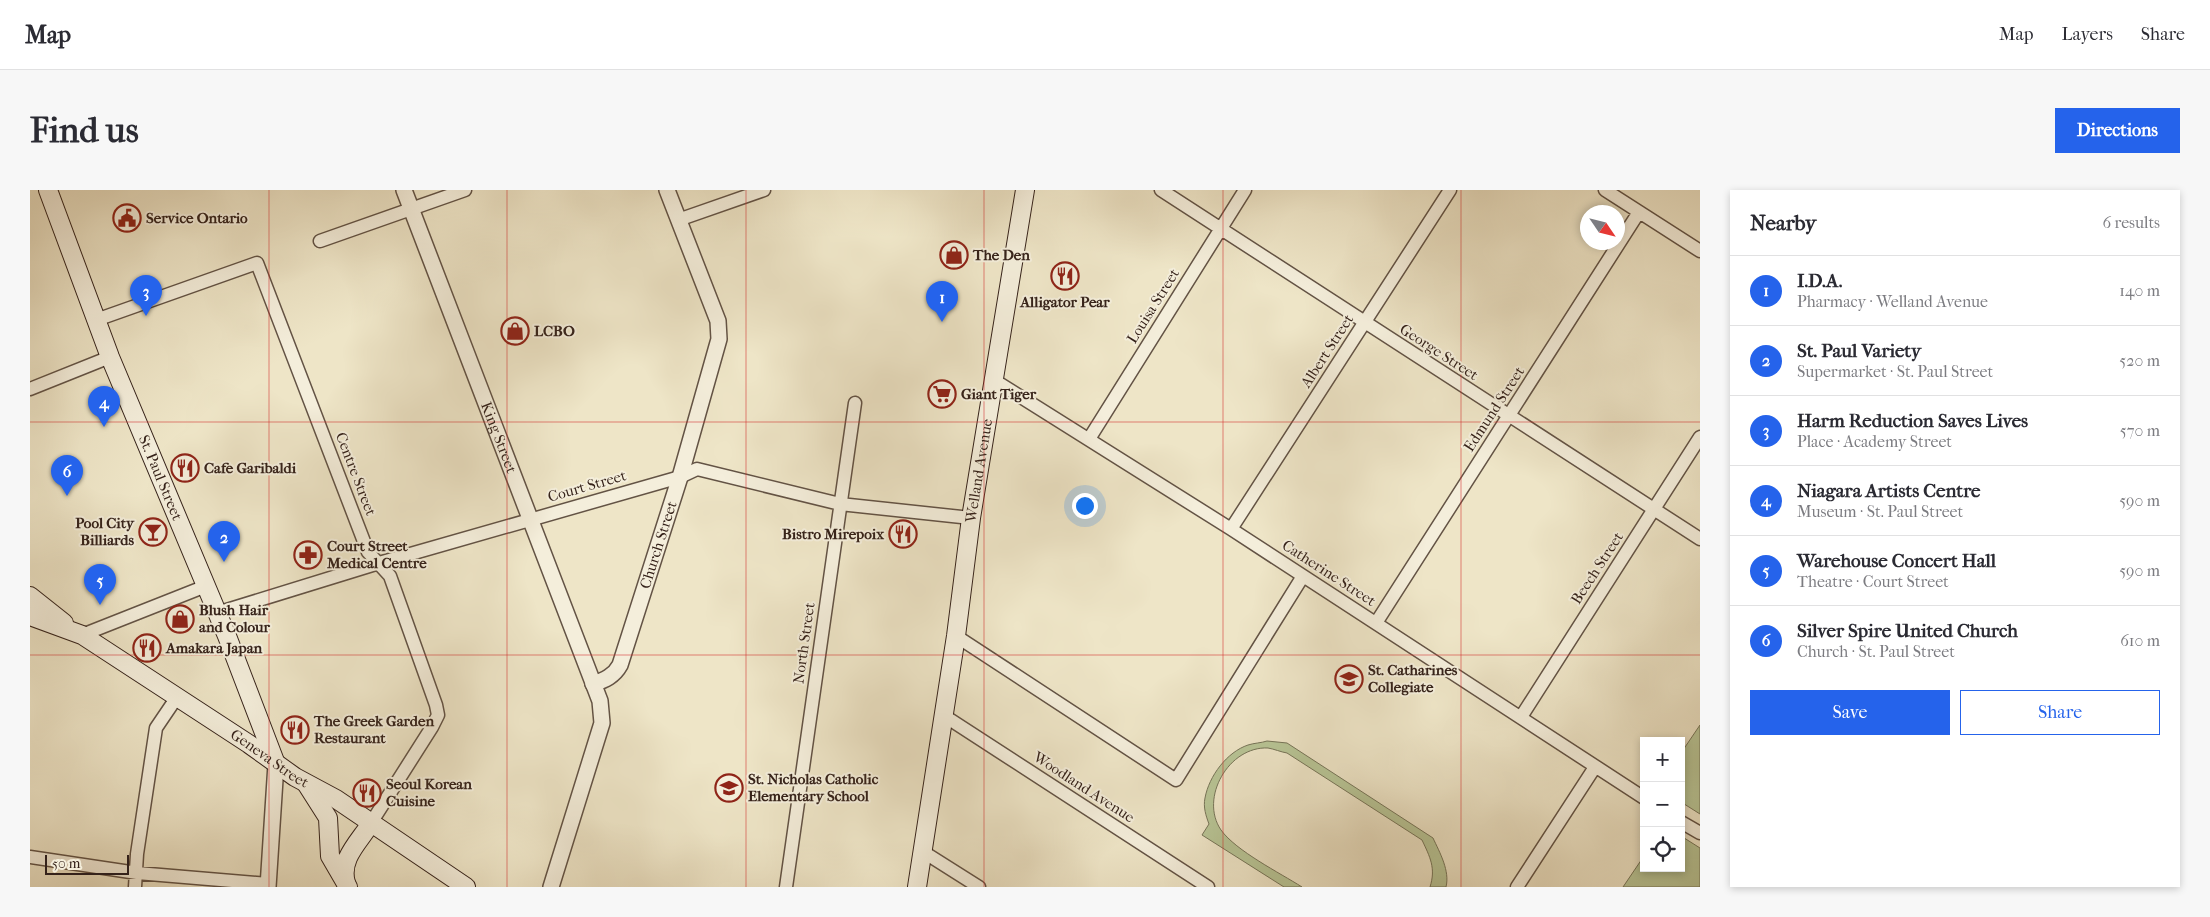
<!DOCTYPE html>
<meta charset="utf-8">
<style>
:root{--surface:#fff;--page:#f7f7f7;--text:#2b2b33;--muted:#7c7c81;--line:#e1e1e2;--accent:#2563eb}
body{margin:0;font-family:"IM FELL French Canon",serif;background:var(--page);color:var(--text)}
.controls{position:absolute;right:15px;bottom:15px;display:grid;overflow:hidden;border-radius:0px;box-shadow:0 2px 8px #0003}
.controls button{width:45px;height:45px;display:grid;place-items:center;padding:0;border:0;border-bottom:1px solid var(--line);background:var(--surface);color:var(--text);font:25px sans-serif}
.compass{position:absolute;left:1550px;top:15px;width:45px;height:45px;border-radius:50%;background:var(--surface);box-shadow:0 2px 8px #0003;rotate:125deg}
.scale{position:absolute;left:15px;bottom:12px;width:84px;box-sizing:border-box;padding-left:5px;border:2px solid #35221a;border-top:0;font-size:14px;line-height:18px;white-space:nowrap;color:#35221a;-webkit-text-stroke:4px #f4eedb;paint-order:stroke}
.you{position:absolute;left:1054px;top:315px;width:18px;height:18px;margin:-12px;border:4px solid #fff;border-radius:50%;background:#1a73e8;box-shadow:0 0 0 8px #1a73e833}
.badge{display:grid;place-items:center;width:32px;height:32px;border-radius:50%;background:var(--accent);color:#fff;font-size:16px;font-weight:700}
.pin{position:absolute;translate:-50% -41px;filter:drop-shadow(0 1px 2px #0008)}
.pin::after{content:'';position:absolute;top:26px;width:18px;height:15px;background:inherit;clip-path:polygon(0 0,100% 0,50% 100%)}
.list{margin:0;padding:0;list-style:none}
h2{display:flex;justify-content:space-between;align-items:center;height:65px;margin:0;padding:0 20px;font-size:21px}
h2 small{font-size:16px;font-weight:400;color:var(--muted)}
.list li{display:grid;grid-template-columns:32px 1fr auto;gap:15px;align-items:center;box-sizing:border-box;height:70px;padding:0 20px;border-top:1px solid var(--line)}
.list b{display:block;font-size:19px;white-space:nowrap}
.list p{margin:0;font-size:16px;white-space:nowrap;color:var(--muted)}
.list em{font-size:16px;font-style:normal;color:var(--muted)}
.actions{display:flex;gap:10px;padding:15px 20px}
.actions a{flex:1;padding:11px 0;border:1px solid var(--accent);border-radius:0px;text-align:center;font-size:18px;color:var(--accent)}
.actions .main{background:var(--accent);color:#fff}
.icon{flex:none;width:28px;height:28px;fill:none;stroke:currentColor;stroke-width:2;stroke-linecap:round;stroke-linejoin:round}
.map{position:relative;flex:none;width:1670px;height:697px;overflow:hidden;border-radius:0px}
header{display:flex;align-items:center;gap:30px;box-sizing:border-box;height:70px;padding:0 25px;background:var(--surface);border-bottom:1px solid var(--line)}
header strong{font-size:24px}
nav{display:flex;gap:28px;margin-inline-start:auto;font-size:18px}
.intro{display:flex;align-items:center;justify-content:space-between;box-sizing:border-box;height:120px;padding:0 30px}
h1{margin:0;font-size:35px}
.button{padding:12px 22px;border-radius:0px;background:var(--accent);color:#fff;font-size:18px;font-weight:700}
main{display:flex;gap:30px;padding:0 30px}
aside{flex:1;background:var(--surface);border-radius:0px;box-shadow:0 2px 8px #0003}
.map>svg:first-child{display:block}
.green{fill:#b8c596;stroke:#767458}
.lines{fill:none;stroke-linecap:round;stroke-linejoin:round}
.minor-casing{stroke:#635345;stroke-width:15}
.tertiary-casing{stroke:#635345;stroke-width:18}
.secondary-casing{stroke:#35221a;stroke-width:20}
.minor{stroke:#f4eedb;stroke-width:12}
.tertiary{stroke:#f4eedb;stroke-width:15}
.secondary{stroke:#f4eedb;stroke-width:18}
.grid{fill:none;stroke:#d62828;stroke-width:1;stroke-opacity:0.55}
.labels{text-anchor:middle;stroke-width:4;stroke-linejoin:round;paint-order:stroke}
.poi-label{font-size:15px;font-weight:bold;fill:#35221a;stroke:#f4eedb;text-anchor:start}
.street-label{font-size:15px;fill:#35221a;stroke:#f4eedb}
</style>
<header>
<strong>Map</strong>
<nav><a>Map</a><a>Layers</a><a>Share</a></nav>
</header>
<div class="intro"><h1>Find us</h1><a class="button">Directions</a></div>
<main>
<div class="map">
<svg width="1670" height="697" viewBox="0 0 1670 697">
<rect width="100%" height="100%" fill="#eee5c7"/>
<filter id="stains"><feTurbulence type="fractalNoise" baseFrequency=".004" numOctaves="4"/><feColorMatrix values="0 0 0 0 .2 0 0 0 0 .09 0 0 0 0 .02 0 0 0 .5 -.17"/></filter>
<radialGradient id="worn" r=".72"><stop offset=".6" stop-color="#630" stop-opacity="0"/><stop offset="1" stop-color="#630" stop-opacity=".3"/></radialGradient>
<!-- green -->
<path class="green" d="M1670,535V624L1651,612V563Z
M1237,551L1257,553L1403,648C1410,663 1420,681 1416,697H1400C1406,678 1400,667 1392,650L1257,563C1251,562 1244,559 1238,558C1199,556 1169,608 1191,640C1206,661 1250,683 1272,697H1254L1172,645L1179,634C1176,626 1173,617 1175,608C1179,586 1197,562 1218,555C1224,553 1231,553 1237,551Z
M1651,646L1670,658V697H1593L1614,666V678H1651Z"/>
<g class="lines">
<!-- minor casing -->
<g class="minor-casing">
<path id="minor" d="M1131,0L1670,349
M1575,0L1670,61
M648,30L734,0
M290,51L435,0
M66,130L227,73L338,362L360,386L406,515L408,525L402,537L341,633
M964,190L1201,339L1614,608
M0,199L80,167
M1059,249L1215,0
M1201,339L1420,0
M187,423L349,373L650,287L667,279L810,314L941,328
M1346,433L1609,22
M52,445L176,396
M926,446L1146,590L1273,386
M913,525L1178,697
M1491,527L1670,247
M1651,632L1670,643
M892,661L949,697
M0,667L107,683L238,694
M105,697L107,664L126,538L147,507
M756,697L825,213
M1487,697L1565,577"/>
</g>
<!-- tertiary casing -->
<g class="tertiary-casing">
<g id="tertiary">
<path id="s1" d="M374,0L557,477L570,511L572,533L521,697"/>
<path id="s2" d="M563,494C575,490 584,486 590,475L650,287L689,149L688,131L637,0"/>
<path d="M238,697L246,574"/>
</g>
</g>
<!-- secondary casing -->
<g class="secondary-casing">
<g id="secondary">
<path id="s3" d="M18,0L80,167L197,446L246,574"/>
<path d="M0,406L34,433"/>
<path id="s4" d="M0,426L52,445L219,554L265,587L306,609L436,697"/>
<path d="M277,595L298,628L300,666L318,697"/>
<path d="M316,693C309,669 329,652 341,633"/>
<path id="s5" d="M887,697L926,446L941,328L995,0"/>
</g>
</g>
<!-- minor -->
<use href="#minor" class="minor"/>
<!-- tertiary -->
<use href="#tertiary" class="tertiary"/>
<!-- secondary -->
<use href="#secondary" class="secondary"/>
</g>
<!-- grid -->
<path class="grid" d="M239,0V697M477,0V697M716,0V697M954,0V697M1193,0V697M1431,0V697M0,232H1670M0,465H1670"/>
<!-- icons -->
<defs>
<g id="civic-ring" transform="scale(1.4375)"><circle r="9.5" fill="#f4eedb" stroke="#8f2418" stroke-width="1.5"/><path d="M-.6-6.5H3V-4.5H.6V-3L4-1V1h2V6H-6V1h2V-1L-.6-3ZM-1.2 2.5V6h2.4V2.5Z" fill="#8f2418"/></g>
<g id="shop-ring" transform="scale(1.4375)"><circle r="9.5" fill="#f4eedb" stroke="#8f2418" stroke-width="1.5"/><path d="M-5-2.5h2.3a2.7 3.5 0 0 1 5.4 0H5L5.5 6h-11ZM-1.5-2.5h3a1.5 2.3 0 0 0-3 0Z" fill="#8f2418"/></g>
<g id="restaurant-ring" transform="scale(1.4375)"><circle r="9.5" fill="#f4eedb" stroke="#8f2418" stroke-width="1.5"/><path d="M-5-6h1v4h1v-4h1v4h1v-4h1v5L-1.5 .5V6h-2V.5L-5-1ZM5-6V6H3V1.5H1.5Q1.5-4 5-6Z" fill="#8f2418"/></g>
<g id="supermarket-ring" transform="scale(1.4375)"><circle r="9.5" fill="#f4eedb" stroke="#8f2418" stroke-width="1.5"/><path d="M-6-5.5h2.5l.6 2H6L4.5 2H-2.5L-4.4-4H-6ZM-1.5 3.2a1.3 1.3 0 1 0 .1 0ZM3 3.2a1.3 1.3 0 1 0 .1 0Z" fill="#8f2418"/></g>
<g id="bar-ring" transform="scale(1.4375)"><circle r="9.5" fill="#f4eedb" stroke="#8f2418" stroke-width="1.5"/><path d="M-6-5H6L.8 .8V4.5H3.5V6h-7V4.5H-.8V.8Z" fill="#8f2418"/></g>
<g id="pharmacy-ring" transform="scale(1.4375)"><circle r="9.5" fill="#f4eedb" stroke="#8f2418" stroke-width="1.5"/><path d="M-2-6h4v4h4v4h-4v4h-4v-4h-4v-4h4Z" fill="#8f2418"/></g>
<g id="school-ring" transform="scale(1.4375)"><circle r="9.5" fill="#f4eedb" stroke="#8f2418" stroke-width="1.5"/><path d="M0-5L7-2L0 1L-7-2ZM-4 1L0 2.5L4 1V4Q0 6-4 4Z" fill="#8f2418"/></g>
</defs>
<g fill-rule="evenodd">
<use href="#civic-ring" x="97" y="28"/>
<use href="#shop-ring" x="924" y="65"/>
<use href="#restaurant-ring" x="1035" y="86"/>
<use href="#shop-ring" x="485" y="141"/>
<use href="#supermarket-ring" x="912" y="204"/>
<use href="#restaurant-ring" x="155" y="278"/>
<use href="#bar-ring" x="123" y="342"/>
<use href="#restaurant-ring" x="873" y="344"/>
<use href="#pharmacy-ring" x="278" y="365"/>
<use href="#shop-ring" x="150" y="429"/>
<use href="#restaurant-ring" x="117" y="458"/>
<use href="#school-ring" x="1319" y="489"/>
<use href="#restaurant-ring" x="265" y="540"/>
<use href="#school-ring" x="699" y="598"/>
<use href="#restaurant-ring" x="337" y="603"/>
</g>
<g class="labels">
<!-- poi labels -->
<g class="poi-label">
<text x="116" y="33">Service Ontario</text>
<text x="943" y="70">The Den</text>
<text x="1035" y="117" text-anchor="middle">Alligator Pear</text>
<text x="504" y="146">LCBO</text>
<text x="931" y="209">Giant Tiger</text>
<text x="174" y="283">Cafe Garibaldi</text>
<text x="104" y="338" text-anchor="end">Pool City<tspan x="104" dy="17">Billiards</tspan></text>
<text x="854" y="349" text-anchor="end">Bistro Mirepoix</text>
<text x="297" y="361">Court Street<tspan x="297" dy="17">Medical Centre</tspan></text>
<text x="169" y="425">Blush Hair<tspan x="169" dy="17">and Colour</tspan></text>
<text x="136" y="463">Amakara Japan</text>
<text x="1338" y="485">St. Catharines<tspan x="1338" dy="17">Collegiate</tspan></text>
<text x="284" y="536">The Greek Garden<tspan x="284" dy="17">Restaurant</tspan></text>
<text x="718" y="594">St. Nicholas Catholic<tspan x="718" dy="17">Elementary School</tspan></text>
<text x="356" y="599">Seoul Korean<tspan x="356" dy="17">Cuisine</tspan></text>
</g>
<!-- street labels -->
<g class="street-label">
<text transform="translate(1123 116) rotate(-58)" y="5">Louisa Street</text>
<text transform="translate(1297 161) rotate(-57)" y="5">Albert Street</text>
<text transform="translate(1409 162) rotate(33)" y="5">George Street</text>
<text transform="translate(1464 219) rotate(-57)" y="5">Edmund Street</text>
<text dy="5" stroke="none"><textPath href="#s1" startOffset="265">King Street</textPath></text>
<text dy="5" stroke="none"><textPath href="#s5" startOffset="421">Welland Avenue</textPath></text>
<text transform="translate(326 284) rotate(69)" y="5">Centre Street</text>
<text dy="5" stroke="none"><textPath href="#s3" startOffset="309">St. Paul Street</textPath></text>
<text transform="translate(557 296) rotate(-16)" y="5">Court Street</text>
<text dy="5" stroke="none"><textPath href="#s2" startOffset="160">Church Street</textPath></text>
<text transform="translate(1567 378) rotate(-57)" y="5">Beech Street</text>
<text transform="translate(1299 383) rotate(33)" y="5">Catherine Street</text>
<text transform="translate(774 453) rotate(-82)" y="5">North Street</text>
<text dy="5" stroke="none"><textPath href="#s4" startOffset="280">Geneva Street</textPath></text>
<text transform="translate(1054 597) rotate(33)" y="5">Woodland Avenue</text>
</g>
</g>
<rect width="100%" height="100%" filter="url(#stains)"/>
<rect width="100%" height="100%" fill="url(#worn)"/>
</svg>
<div class="controls">
<button>+</button>
<button>−</button>
<button><svg class="icon" aria-label="locate" viewBox="0 0 24 24"><circle cx="12" cy="12" r="6"/><path d="M12 2v4M12 18v4M2 12h4M18 12h4"/></svg></button>
</div>
<svg class="compass" viewBox="-18 -18 36 36"><path d="M0-13l5 13h-10z" fill="#e53935"/><path d="M0 13l5-13h-10z" fill="#7c7c81"/></svg>
<div class="scale">50 m</div>
<div class="you"></div>
<div class="pin badge" style="left:912px;top:132px">1</div>
<div class="pin badge" style="left:194px;top:372px">2</div>
<div class="pin badge" style="left:116px;top:126px">3</div>
<div class="pin badge" style="left:74px;top:237px">4</div>
<div class="pin badge" style="left:70px;top:415px">5</div>
<div class="pin badge" style="left:37px;top:306px">6</div>
</div>
<aside>
<h2>Nearby<small>6 results</small></h2>
<ul class="list">
<li><span class="badge">1</span><div><b>I.D.A.</b><p>Pharmacy · Welland Avenue</p></div><em>140 m</em></li>
<li><span class="badge">2</span><div><b>St. Paul Variety</b><p>Supermarket · St. Paul Street</p></div><em>520 m</em></li>
<li><span class="badge">3</span><div><b>Harm Reduction Saves Lives</b><p>Place · Academy Street</p></div><em>570 m</em></li>
<li><span class="badge">4</span><div><b>Niagara Artists Centre</b><p>Museum · St. Paul Street</p></div><em>590 m</em></li>
<li><span class="badge">5</span><div><b>Warehouse Concert Hall</b><p>Theatre · Court Street</p></div><em>590 m</em></li>
<li><span class="badge">6</span><div><b>Silver Spire United Church</b><p>Church · St. Paul Street</p></div><em>610 m</em></li>
</ul>
<div class="actions"><a class="main">Save</a><a>Share</a></div>
</aside>
</main>
